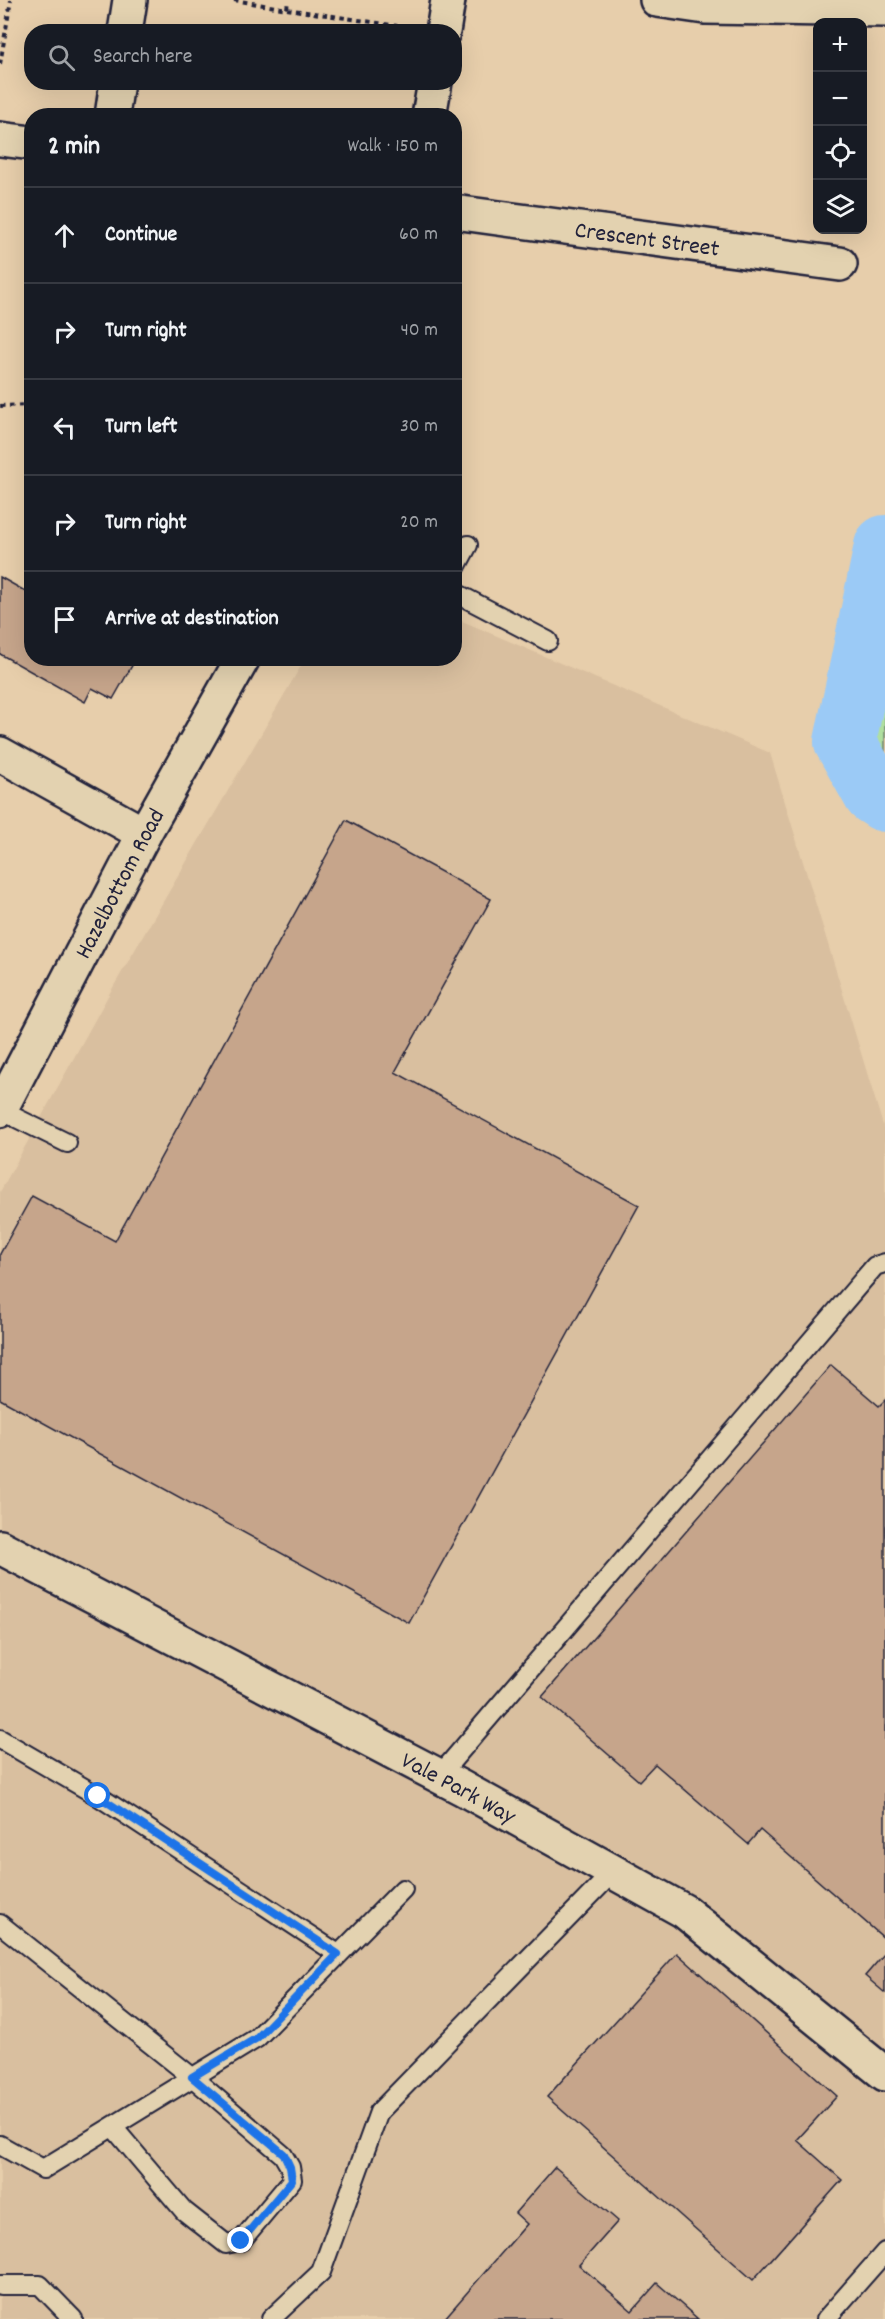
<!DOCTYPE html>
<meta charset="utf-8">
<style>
:root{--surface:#171b24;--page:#20242c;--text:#f1f3f6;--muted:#9ea1a6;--line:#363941}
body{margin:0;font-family:Dekko,sans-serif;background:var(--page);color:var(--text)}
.controls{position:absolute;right:18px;top:18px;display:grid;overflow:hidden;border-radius:12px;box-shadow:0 6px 24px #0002}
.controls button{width:54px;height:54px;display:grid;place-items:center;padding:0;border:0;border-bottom:2px solid var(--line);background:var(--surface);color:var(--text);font:30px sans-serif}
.stop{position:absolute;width:18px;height:18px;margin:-14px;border:4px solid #1a73e8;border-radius:50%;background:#fff}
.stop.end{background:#1a73e8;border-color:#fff;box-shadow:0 2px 6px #0008}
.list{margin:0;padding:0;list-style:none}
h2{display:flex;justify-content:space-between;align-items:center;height:78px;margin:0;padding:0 24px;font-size:26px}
h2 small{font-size:20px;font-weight:400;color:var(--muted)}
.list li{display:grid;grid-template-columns:39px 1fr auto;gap:18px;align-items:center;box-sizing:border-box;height:96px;padding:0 24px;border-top:2px solid var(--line)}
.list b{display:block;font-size:22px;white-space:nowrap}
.list em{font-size:20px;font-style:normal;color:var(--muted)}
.icon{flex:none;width:33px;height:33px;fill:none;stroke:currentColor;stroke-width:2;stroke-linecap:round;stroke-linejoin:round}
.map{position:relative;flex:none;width:885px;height:2319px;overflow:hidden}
.search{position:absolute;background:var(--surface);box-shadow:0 6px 24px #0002;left:24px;top:24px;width:438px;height:66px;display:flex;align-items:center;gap:15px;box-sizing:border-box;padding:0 21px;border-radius:24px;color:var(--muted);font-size:22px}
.panel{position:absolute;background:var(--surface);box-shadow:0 6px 24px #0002;left:24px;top:108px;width:438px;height:558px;border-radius:24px}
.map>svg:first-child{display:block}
.built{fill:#d9bf9f}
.green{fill:#afdf9f;stroke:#68806d;stroke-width:1.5}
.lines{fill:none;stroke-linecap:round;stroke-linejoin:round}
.river{stroke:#9bcaf6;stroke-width:62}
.building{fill:#c6a58b;stroke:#22223b;stroke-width:1.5}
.service-casing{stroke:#22223b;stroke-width:22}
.minor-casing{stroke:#22223b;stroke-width:38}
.tertiary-casing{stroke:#22223b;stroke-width:38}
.path{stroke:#22223b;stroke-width:4;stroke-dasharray:4.5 4.5;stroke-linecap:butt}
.service{stroke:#e3d2b0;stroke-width:18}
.minor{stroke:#e3d2b0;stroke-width:33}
.tertiary{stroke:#e3d2b0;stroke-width:33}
.route{stroke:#1a73e8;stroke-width:8}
.labels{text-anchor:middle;stroke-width:4.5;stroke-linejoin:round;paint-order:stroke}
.street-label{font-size:24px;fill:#22223b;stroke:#e3d2b0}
</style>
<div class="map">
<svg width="885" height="2319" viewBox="0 0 885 2319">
<rect width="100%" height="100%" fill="#e7ceab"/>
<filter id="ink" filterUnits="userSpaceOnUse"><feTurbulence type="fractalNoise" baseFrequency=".0167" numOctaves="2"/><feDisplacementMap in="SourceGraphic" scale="12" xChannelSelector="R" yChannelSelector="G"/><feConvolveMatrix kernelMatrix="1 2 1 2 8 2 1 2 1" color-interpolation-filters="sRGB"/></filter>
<g filter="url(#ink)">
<!-- built -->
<path class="built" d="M455,618L770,753L885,1132V2319H0V1192L108,996L305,659L454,658Z"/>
<!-- green -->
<path class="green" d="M885,644V769L865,733Z"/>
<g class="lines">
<!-- river -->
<path class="river" d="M885,546L845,742L874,794L885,801"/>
</g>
<!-- building -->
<path class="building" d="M0,577L32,595V658H127L134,662L113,699L92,688L85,702L0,654Z
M346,820L491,899L395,1072L639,1205L409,1623L0,1399V1254L32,1196L115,1241Z
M831,1365L879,1406L885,1400V1939L760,1830L748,1844L655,1764L639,1781L542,1697Z
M677,1953L837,2096L797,2140L842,2180L753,2280L547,2097Z
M885,1953V1993L865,1976Z
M555,2167L618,2221L579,2265L632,2311L657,2283L698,2319H444L527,2224L515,2213Z"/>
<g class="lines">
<!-- service casing -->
<g class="service-casing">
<path id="service" d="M454,571L468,545
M454,592L548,641
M0,1110L67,1143
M0,1739L98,1796L338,1954
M439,1776L875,1266L885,1263
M0,1924L192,2077L283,2155L290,2167L292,2180L241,2241L226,2244L184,2211L113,2127
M0,2145L43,2169L257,2038L403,1889
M0,2285H40L73,2319
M271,2319L321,2272L379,2112L613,1872
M826,2319L885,2252"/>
</g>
<!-- minor casing -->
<g class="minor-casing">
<g id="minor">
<path d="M125,32L130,0"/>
<path d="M112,116L117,82"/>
<path id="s1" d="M454,212L840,264"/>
<path d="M0,754L144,834"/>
<path id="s2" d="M0,1547L462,1788L684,1911L885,2074"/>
</g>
</g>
<!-- tertiary casing -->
<g class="tertiary-casing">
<g id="tertiary">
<path d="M657,0L705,7L885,10"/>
<path d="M443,32L448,0"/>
<path d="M429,116L435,82"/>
<path d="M0,139L32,143"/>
<path id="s3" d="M0,1110L144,834L243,658"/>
</g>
</g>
<!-- path -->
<path class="path" d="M234,0L287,9L288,0
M287,9L411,28
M0,64L11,0
M0,406L32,405"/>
<!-- service -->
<use href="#service" class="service"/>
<!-- minor -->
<use href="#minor" class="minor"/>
<!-- tertiary -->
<use href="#tertiary" class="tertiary"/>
</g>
</g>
<g class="lines" filter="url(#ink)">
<!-- route -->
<path class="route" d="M98,1796L338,1954L257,2038L192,2077L284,2154L290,2167L292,2180L241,2241"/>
</g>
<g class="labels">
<!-- street labels -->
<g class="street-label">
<text dy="8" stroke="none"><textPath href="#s1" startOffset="195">Crescent Street</textPath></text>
<text dy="8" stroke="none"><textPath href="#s3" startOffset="256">Hazelbottom Road</textPath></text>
<text dy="8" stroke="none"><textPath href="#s2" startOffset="518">Vale Park Way</textPath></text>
</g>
</g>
</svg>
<div class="controls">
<button>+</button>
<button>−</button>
<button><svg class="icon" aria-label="locate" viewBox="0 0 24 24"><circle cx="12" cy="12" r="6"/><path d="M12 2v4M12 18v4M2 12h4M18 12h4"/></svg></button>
<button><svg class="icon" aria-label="layers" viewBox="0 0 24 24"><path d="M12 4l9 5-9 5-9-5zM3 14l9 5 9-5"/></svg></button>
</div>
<div class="stop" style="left:98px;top:1796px"></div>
<div class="stop end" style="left:241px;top:2241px"></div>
<div class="search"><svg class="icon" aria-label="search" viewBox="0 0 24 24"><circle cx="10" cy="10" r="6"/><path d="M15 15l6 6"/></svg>Search here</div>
<section class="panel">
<h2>2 min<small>Walk · 150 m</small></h2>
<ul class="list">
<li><svg class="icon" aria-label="ahead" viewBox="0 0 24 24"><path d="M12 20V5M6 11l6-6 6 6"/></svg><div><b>Continue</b></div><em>60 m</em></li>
<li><svg class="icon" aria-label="right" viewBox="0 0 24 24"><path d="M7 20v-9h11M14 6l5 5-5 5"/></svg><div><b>Turn right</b></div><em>40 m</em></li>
<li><svg class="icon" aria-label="left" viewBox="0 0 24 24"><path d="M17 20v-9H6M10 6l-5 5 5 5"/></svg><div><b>Turn left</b></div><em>30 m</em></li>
<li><svg class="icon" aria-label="right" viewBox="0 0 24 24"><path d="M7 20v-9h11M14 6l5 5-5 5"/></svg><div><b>Turn right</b></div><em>20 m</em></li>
<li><svg class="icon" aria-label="arrive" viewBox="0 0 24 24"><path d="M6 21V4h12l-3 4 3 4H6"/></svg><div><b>Arrive at destination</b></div></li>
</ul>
</section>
</div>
